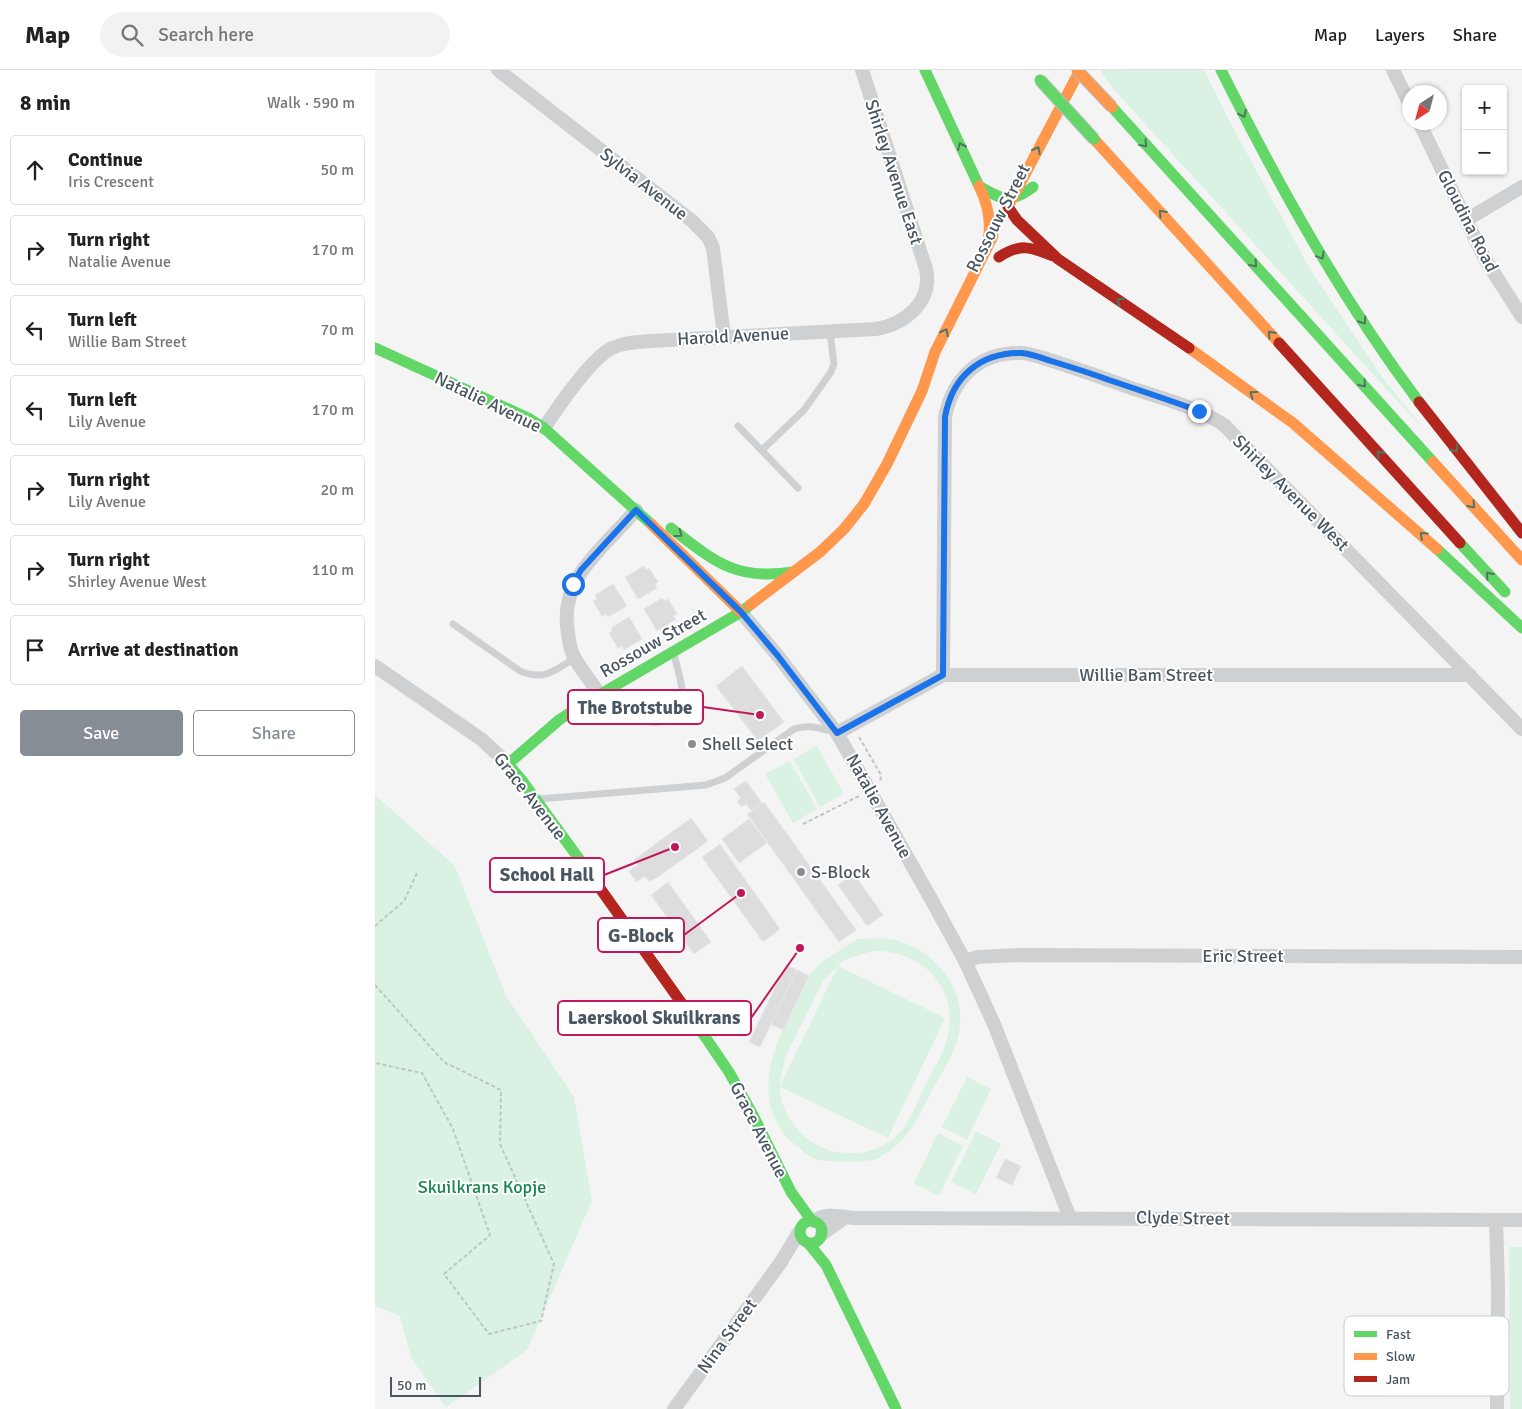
<!DOCTYPE html>
<meta charset="utf-8">
<style>
:root{--surface:#fff;--page:#f2f2f2;--text:#222;--muted:#767676;--line:#e0e0e0;--accent:#868d94}
body{margin:0;font-family:Signika,sans-serif;background:var(--page);color:var(--text)}
.controls{position:absolute;right:15px;top:15px;display:grid;overflow:hidden;border-radius:5px;box-shadow:0 1px 4px #0004}
.controls button{width:45px;height:45px;display:grid;place-items:center;padding:0;border:0;border-bottom:1px solid var(--line);background:var(--surface);color:var(--text);font:25px sans-serif}
.compass{position:absolute;left:1027px;top:15px;width:45px;height:45px;border-radius:50%;background:var(--surface);box-shadow:0 1px 4px #0004;rotate:216deg}
.scale{position:absolute;left:15px;bottom:12px;width:91px;box-sizing:border-box;padding-left:5px;border:2px solid #4a5661;border-top:0;font-size:14px;line-height:18px;white-space:nowrap;color:#4a5661;-webkit-text-stroke:4px #fff;paint-order:stroke}
.stop{position:absolute;width:15px;height:15px;margin:-11px;border:4px solid #1a73e8;border-radius:50%;background:#fff}
.stop.end{background:#1a73e8;border-color:#fff;box-shadow:0 1px 5px #0008}
.list{margin:0;padding:0;list-style:none}
h2{display:flex;justify-content:space-between;align-items:center;height:65px;margin:0;padding:0 20px;font-size:21px}
h2 small{font-size:16px;font-weight:400;color:var(--muted)}
.list li{display:grid;grid-template-columns:32px 1fr auto;gap:15px;align-items:center;box-sizing:border-box;height:70px;margin:0 10px 10px;padding:0 10px;border:1px solid var(--line);border-radius:5px}
.list b{display:block;font-size:19px;white-space:nowrap}
.list p{margin:0;font-size:16px;white-space:nowrap;color:var(--muted)}
.list em{font-size:16px;font-style:normal;color:var(--muted)}
.actions{display:flex;gap:10px;padding:15px 20px}
.actions a{flex:1;padding:11px 0;border:1px solid var(--accent);border-radius:5px;text-align:center;font-size:18px;color:var(--accent)}
.actions .main{background:var(--accent);color:#fff}
.icon{flex:none;width:28px;height:28px;fill:none;stroke:currentColor;stroke-width:2;stroke-linecap:round;stroke-linejoin:round}
.map{position:relative;flex:none;width:1147px;height:1339px;overflow:hidden}
header{display:flex;align-items:center;gap:30px;box-sizing:border-box;height:70px;padding:0 25px;background:var(--surface);border-bottom:1px solid var(--line)}
header strong{font-size:24px}
nav{display:flex;gap:28px;margin-inline-start:auto;font-size:18px}
.search{width:350px;height:45px;background:var(--page);display:flex;align-items:center;gap:12px;box-sizing:border-box;padding:0 18px;border-radius:28px;color:var(--muted);font-size:19px}
main{display:flex}
aside{flex:1;background:var(--surface)}
.map>svg:first-child{display:block}
.green{fill:#d9f2e3;fill-rule:evenodd}
.building{fill:#ddddde;stroke:#e5e6e7}
.lines{fill:none;stroke-linecap:round;stroke-linejoin:round}
.path{stroke:#bcc7c4;stroke-width:2;stroke-dasharray:4 2.5;stroke-linecap:butt}
.lane{stroke:#ced0d2;stroke-width:7}
.street{stroke:#ced0d2;stroke-width:14}
.fast{stroke:#63d668;stroke-width:11}
.slow{stroke:#ff974d;stroke-width:11}
.jam{stroke:#b3261e;stroke-width:11}
.fast-bridge-casing{stroke:#b9bec3;stroke-width:13;stroke-linecap:butt}
.slow-bridge-casing{stroke:#b9bec3;stroke-width:13;stroke-linecap:butt}
.fast-bridge{stroke:#63d668;stroke-width:11}
.slow-bridge{stroke:#ff974d;stroke-width:11}
.oneway{stroke:#507663}
.route{stroke:#1a73e8;stroke-width:6}
.poi-dot{fill:#868d94;stroke:#fff;stroke-width:2}
.labels{text-anchor:middle;stroke-width:4;stroke-linejoin:round;paint-order:stroke}
.street-label{font-size:18px;fill:#4a5661;stroke:#fff}
.poi-label{font-size:18px;fill:#4a5661;stroke:#fff;text-anchor:start}
.park-label{font-size:18px;fill:#17864f;stroke:#fff}
.key{fill:#fff;stroke:#c9ccd0;stroke-width:1}
.key-label{font-size:14px;fill:#4a5661}
.leader{fill:none;stroke:#c2185b;stroke-width:2}
.callout-dot{fill:#c2185b;stroke:#fff;stroke-width:2}
.callout{fill:#fff;stroke:#c2185b;stroke-width:2}
.callout-label{font-size:19px;text-anchor:middle;font-weight:bold;fill:#4a5661}
</style>
<header>
<strong>Map</strong>
<div class="search"><svg class="icon" aria-label="search" viewBox="0 0 24 24"><circle cx="10" cy="10" r="6"/><path d="M15 15l6 6"/></svg>Search here</div>
<nav><a>Map</a><a>Layers</a><a>Share</a></nav>
</header>
<main>
<aside>
<h2>8 min<small>Walk · 590 m</small></h2>
<ul class="list">
<li><svg class="icon" aria-label="ahead" viewBox="0 0 24 24"><path d="M12 20V5M6 11l6-6 6 6"/></svg><div><b>Continue</b><p>Iris Crescent</p></div><em>50 m</em></li>
<li><svg class="icon" aria-label="right" viewBox="0 0 24 24"><path d="M7 20v-9h11M14 6l5 5-5 5"/></svg><div><b>Turn right</b><p>Natalie Avenue</p></div><em>170 m</em></li>
<li><svg class="icon" aria-label="left" viewBox="0 0 24 24"><path d="M17 20v-9H6M10 6l-5 5 5 5"/></svg><div><b>Turn left</b><p>Willie Bam Street</p></div><em>70 m</em></li>
<li><svg class="icon" aria-label="left" viewBox="0 0 24 24"><path d="M17 20v-9H6M10 6l-5 5 5 5"/></svg><div><b>Turn left</b><p>Lily Avenue</p></div><em>170 m</em></li>
<li><svg class="icon" aria-label="right" viewBox="0 0 24 24"><path d="M7 20v-9h11M14 6l5 5-5 5"/></svg><div><b>Turn right</b><p>Lily Avenue</p></div><em>20 m</em></li>
<li><svg class="icon" aria-label="right" viewBox="0 0 24 24"><path d="M7 20v-9h11M14 6l5 5-5 5"/></svg><div><b>Turn right</b><p>Shirley Avenue West</p></div><em>110 m</em></li>
<li><svg class="icon" aria-label="arrive" viewBox="0 0 24 24"><path d="M6 21V4h12l-3 4 3 4H6"/></svg><div><b>Arrive at destination</b></div></li>
</ul>
<div class="actions"><a class="main">Save</a><a>Share</a></div>
</aside>
<div class="map">
<svg width="1147" height="1339" viewBox="0 0 1147 1339">
<rect width="100%" height="100%" fill="#f4f4f4"/>
<!-- green -->
<path class="green" d="M727,0H829L857,56L935,199L1005,304L1048,359L742,23L726,3Z
M442,676L469,724L445,737L418,689Z
M415,691L442,739L418,753L390,704Z
M0,725L80,796L131,926L199,1027L217,1131L152,1280L71,1337L36,1288L25,1246L0,1236Z
M482,869C495,869 512,867 524,871C563,883 592,920 584,963C580,984 565,1005 555,1024C544,1046 535,1067 514,1081C510,1083 505,1088 501,1089C488,1093 450,1093 438,1088C430,1085 423,1076 417,1072C409,1066 405,1059 401,1051C377,1002 415,946 436,903L445,893ZM497,881C541,879 580,911 574,958C572,978 560,997 551,1014C543,1030 537,1047 526,1061C506,1086 465,1090 439,1073C420,1061 405,1040 405,1017L513,1068L570,948L463,896L405,1016L406,1005L411,986L448,911L469,890Z
M592,1007L616,1019L592,1070L567,1057Z
M601,1061L626,1074L601,1124L576,1112Z
M563,1063L588,1076L564,1126L539,1113Z
M1134,1177H1147V1339H1135Z"/>
<!-- building -->
<path class="building" d="M269,496L271,500L274,498L283,512L280,514L282,518L263,529L250,507Z
M238,514L252,536L233,547L231,544L227,546L218,531L222,529L220,525Z
M287,528L290,531L293,529L302,544L298,546L301,549L282,561L269,539Z
M254,547L267,569L249,580L247,576L243,578L234,563L238,561L236,558Z
M367,596L409,652L383,671L341,616Z
M371,711L387,733L376,741L371,734L366,737L362,731L366,728L359,719Z
M389,732L481,860L464,872L372,744Z
M316,748L333,771L283,807L274,811L270,806L261,812L254,801L263,795L259,790Z
M374,749L392,773L364,793L347,769Z
M345,774L405,859L388,872L327,787Z
M479,804L508,845L492,856L463,815Z
M293,812L336,872L319,884L276,825Z
M411,895L422,900L385,977L374,972Z
M422,900L434,906L408,960L396,954Z
M630,1089L646,1096L637,1115L621,1108Z"/>
<g class="lines">
<!-- path -->
<path class="path" d="M484,667L506,705L505,713
M428,754L484,726
M0,856L29,831L42,803
M0,915L69,992L126,1020L125,1074L179,1194L166,1251L114,1264L69,1204L115,1165L78,1059L47,1003L0,993"/>
<!-- lane -->
<path class="lane" d="M363,356L423,418
M387,380L429,340L456,302L459,294L455,262
M78,554L145,601C169,611 179,601 200,588
M235,622C252,638 275,666 299,645C305,641 309,637 308,629C308,614 302,598 299,584
M164,729L331,715L350,708L419,659C433,654 445,658 460,662"/>
<!-- street -->
<path class="street" d="M123,0L317,151L333,167L338,178L349,267
M1018,0L1034,33
M1044,52L1110,189L1147,247
M1091,150L1147,117
M169,358C183,337 216,288 237,278C250,272 263,272 276,271L501,259C530,254 558,232 551,199L487,0
M366,542L403,586L462,663L556,829L590,891L619,954L695,1148
M0,596L106,669L133,694
M568,605L570,347C578,307 606,281 647,283C659,284 670,289 681,292C705,300 729,308 753,317C785,328 820,336 849,355L1147,659
M224,624C216,611 205,599 198,585C194,576 193,565 192,555C187,505 232,475 261,440
M462,663L568,605H1095
M590,891L603,887L645,885L1147,887
M1121,1150L1123,1219L1122,1339
M439,1151C453,1141 466,1148 482,1148L1147,1150
M447,1164L469,1148
M299,1339L406,1192L424,1162"/>
<!-- fast -->
<path class="fast" d="M550,0L604,116C627,130 635,134 658,117
M846,0C904,116 966,228 1044,332
M737,37L1058,392
M0,278L153,348L169,358L276,454
M296,458C339,491 360,511 418,502
M1085,473L1130,522
M1062,479L1147,558
M207,793L146,709L133,694L184,650L202,638L366,542L375,535
M320,952L354,1002L378,1045L416,1122L437,1151
M425 1162a11 11 0 1 1 22 0a11 11 0 1 1-22 0Z
M434,1174L451,1195L521,1339"/>
<!-- slow -->
<path class="slow" d="M719,69L904,273
M604,116C614,137 617,155 612,178
M635,133L705,0
M814,278L918,353L1062,479
M1058,392L1147,490
M276,454L366,542
M375,535L445,482L469,459L489,434L512,394L547,321L560,282L618,166"/>
<!-- jam -->
<path class="jam" d="M633,137L642,150L683,189L814,278
M624,187C645,173 656,177 678,186
M904,273L1085,473
M1044,332L1147,463
M207,793L320,952"/>
<!-- fast-bridge casing -->
<g class="fast-bridge-casing">
<path id="fast-bridge" d="M665,10L719,69"/>
</g>
<!-- slow-bridge casing -->
<g class="slow-bridge-casing">
<path id="slow-bridge" d="M702,0L737,37"/>
</g>
<!-- fast-bridge -->
<use href="#fast-bridge" class="fast-bridge"/>
<!-- slow-bridge -->
<use href="#slow-bridge" class="slow-bridge"/>
</g>
<!-- one-way arrows -->
<defs><path id="oneway-chevron" d="M-2-3.5L2.5 0L-2 3.5" fill="none" stroke-width="1.6" stroke-linecap="round" stroke-linejoin="round" transform="scale(1.25)"/></defs>
<g class="oneway">
<use href="#oneway-chevron" transform="translate(868 44) rotate(63)"/>
<use href="#oneway-chevron" transform="translate(769 74) rotate(48)"/>
<use href="#oneway-chevron" transform="translate(586 76) rotate(-114)"/>
<use href="#oneway-chevron" transform="translate(662 80) rotate(-62)"/>
<use href="#oneway-chevron" transform="translate(787 143) rotate(-132)"/>
<use href="#oneway-chevron" transform="translate(946 186) rotate(59)"/>
<use href="#oneway-chevron" transform="translate(879 194) rotate(48)"/>
<use href="#oneway-chevron" transform="translate(745 231) rotate(-145)"/>
<use href="#oneway-chevron" transform="translate(988 251) rotate(57)"/>
<use href="#oneway-chevron" transform="translate(570 262) rotate(-63)"/>
<use href="#oneway-chevron" transform="translate(896 264) rotate(-132)"/>
<use href="#oneway-chevron" transform="translate(988 314) rotate(48)"/>
<use href="#oneway-chevron" transform="translate(878 324) rotate(-144)"/>
<use href="#oneway-chevron" transform="translate(1080 379) rotate(51)"/>
<use href="#oneway-chevron" transform="translate(1005 384) rotate(-132)"/>
<use href="#oneway-chevron" transform="translate(1097 435) rotate(48)"/>
<use href="#oneway-chevron" transform="translate(304 464) rotate(36)"/>
<use href="#oneway-chevron" transform="translate(1048 465) rotate(-138)"/>
<use href="#oneway-chevron" transform="translate(1114 505) rotate(-132)"/>
</g>
<g class="lines">
<!-- route -->
<path class="route" d="M198,514L206,500L261,440L366,542L403,586L462,663L568,605L570,347C577,307 605,282 647,283C657,284 667,288 676,291C696,297 715,303 734,310C764,320 794,330 824,341"/>
</g>
<!-- markers -->
<g class="poi-dot">
<circle cx="317" cy="674" r="5"/>
<circle cx="426" cy="802" r="5"/>
</g>
<g class="labels">
<!-- street labels -->
<g class="street-label">
<text transform="translate(519 102) rotate(72)" y="6">Shirley Avenue East</text>
<text transform="translate(269 114) rotate(38)" y="6">Sylvia Avenue</text>
<text transform="translate(623 148) rotate(-63)" y="6">Rossouw Street</text>
<text transform="translate(1093 151) rotate(63)" y="6">Gloudina Road</text>
<text transform="translate(358 266) rotate(-3)" y="6">Harold Avenue</text>
<text transform="translate(113 332) rotate(26)" y="6">Natalie Avenue</text>
<text transform="translate(916 423) rotate(45)" y="6">Shirley Avenue West</text>
<text transform="translate(278 573) rotate(-30)" y="6">Rossouw Street</text>
<text x="771" y="611">Willie Bam Street</text>
<text transform="translate(155 726) rotate(52)" y="6">Grace Avenue</text>
<text transform="translate(504 736) rotate(61)" y="6">Natalie Avenue</text>
<text x="868" y="892">Eric Street</text>
<text transform="translate(384 1060) rotate(63)" y="6">Grace Avenue</text>
<text transform="translate(808 1148) rotate(1)" y="6">Clyde Street</text>
<text transform="translate(352 1266) rotate(-54)" y="6">Nina Street</text>
</g>
<!-- poi labels -->
<g class="poi-label">
<text x="327" y="680">Shell Select</text>
<text x="436" y="808">S-Block</text>
</g>
<!-- park labels -->
<g class="park-label">
<text x="107" y="1123">Skuilkrans Kopje</text>
</g>
</g>
<!-- legend -->
<rect x="969" y="1246" width="165" height="80" rx="8" class="key"/>
<rect x="979" y="1261" width="23" height="6" fill="#63d668"/>
<rect x="979" y="1283" width="23" height="7" fill="#ff974d"/>
<rect x="979" y="1306" width="23" height="6" fill="#b3261e"/>
<g class="key-label">
<text x="1011" y="1269">Fast</text>
<text x="1011" y="1291">Slow</text>
<text x="1011" y="1314">Jam</text>
</g>
<!-- callouts -->
<path class="leader" d="M385 645L328 637M300 777L229 805M366 823L309 865M425 878L376 948"/>
<g class="callout-dot">
<circle cx="385" cy="645" r="5"/>
<circle cx="300" cy="777" r="5"/>
<circle cx="366" cy="823" r="5"/>
<circle cx="425" cy="878" r="5"/>
</g>
<g class="callout">
<rect x="193" y="620" width="135" height="34" rx="5"/>
<rect x="115" y="788" width="114" height="34" rx="5"/>
<rect x="223" y="848" width="86" height="34" rx="5"/>
<rect x="183" y="931" width="193" height="34" rx="5"/>
</g>
<g class="callout-label">
<text x="260" y="644">The Brotstube</text>
<text x="172" y="811">School Hall</text>
<text x="266" y="872">G-Block</text>
<text x="279" y="954">Laerskool Skuilkrans</text>
</g>
</svg>
<div class="controls">
<button>+</button>
<button>−</button>
</div>
<svg class="compass" viewBox="-18 -18 36 36"><path d="M0-13l5 13h-10z" fill="#e53935"/><path d="M0 13l5-13h-10z" fill="#767676"/></svg>
<div class="scale">50 m</div>
<div class="stop" style="left:198px;top:514px"></div>
<div class="stop end" style="left:824px;top:341px"></div>
</div>
</main>
